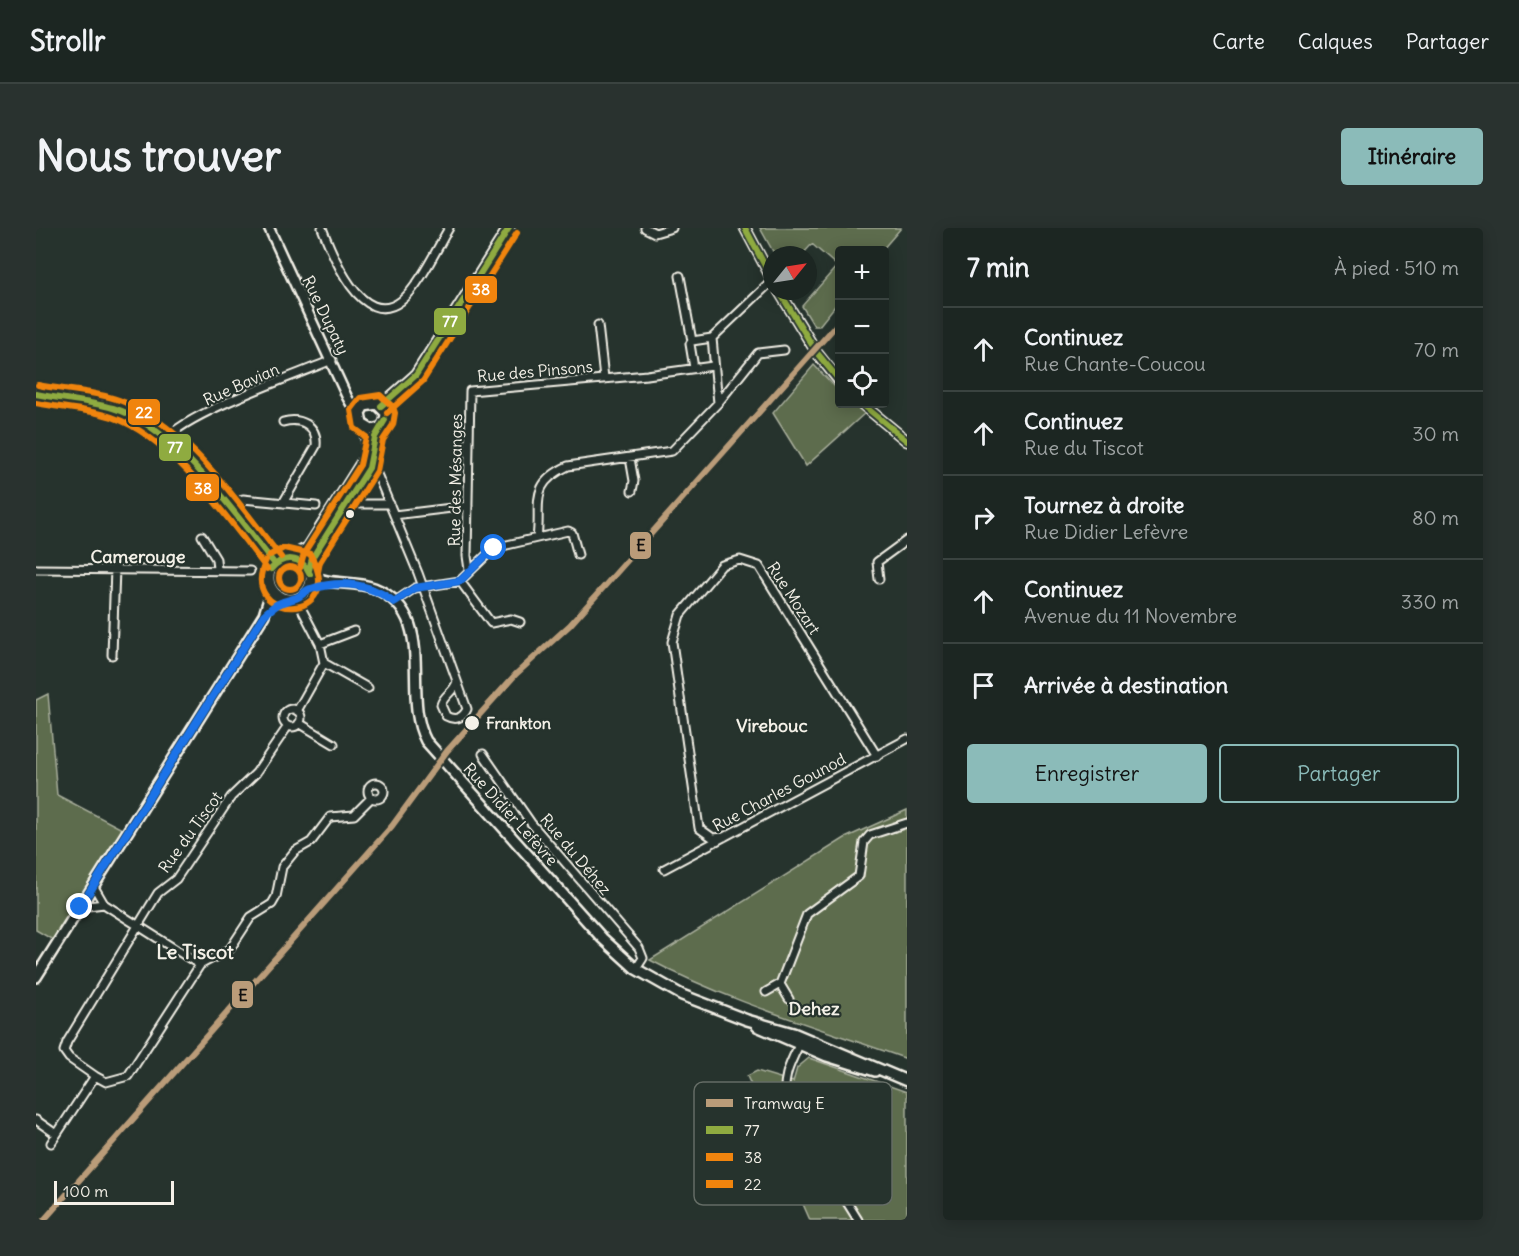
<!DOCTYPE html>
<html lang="fr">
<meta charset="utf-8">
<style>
:root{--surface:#1c2622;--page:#29322f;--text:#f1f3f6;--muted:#a0a5a5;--line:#3a4340;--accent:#8bbbb9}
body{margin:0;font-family:Delius,sans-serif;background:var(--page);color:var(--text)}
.controls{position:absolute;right:18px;top:18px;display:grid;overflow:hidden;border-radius:6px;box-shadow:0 3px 15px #0003}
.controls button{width:54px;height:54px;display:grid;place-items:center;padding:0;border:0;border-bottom:2px solid var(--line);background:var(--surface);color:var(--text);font:30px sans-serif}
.compass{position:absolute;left:727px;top:18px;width:54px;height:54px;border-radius:50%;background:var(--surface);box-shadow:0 3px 15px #0003;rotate:60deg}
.scale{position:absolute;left:18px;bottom:15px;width:120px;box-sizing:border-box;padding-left:6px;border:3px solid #f4f1e8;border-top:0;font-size:16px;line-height:21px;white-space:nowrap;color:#f4f1e8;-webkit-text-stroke:4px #26332d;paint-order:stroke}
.stop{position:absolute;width:18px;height:18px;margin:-14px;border:4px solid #1a73e8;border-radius:50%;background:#fff}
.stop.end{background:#1a73e8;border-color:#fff;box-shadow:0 2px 6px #0008}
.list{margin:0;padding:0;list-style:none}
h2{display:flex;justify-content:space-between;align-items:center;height:78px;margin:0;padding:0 24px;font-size:26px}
h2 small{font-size:20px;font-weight:400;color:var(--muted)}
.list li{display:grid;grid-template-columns:39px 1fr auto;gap:18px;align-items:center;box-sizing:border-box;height:84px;padding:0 24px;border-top:2px solid var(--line)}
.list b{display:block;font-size:22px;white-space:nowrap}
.list p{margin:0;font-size:20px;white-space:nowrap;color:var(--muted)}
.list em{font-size:20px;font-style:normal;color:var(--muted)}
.actions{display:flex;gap:12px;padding:18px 24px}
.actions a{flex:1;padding:14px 0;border:2px solid var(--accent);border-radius:6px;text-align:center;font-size:21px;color:var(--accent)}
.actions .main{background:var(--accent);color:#111}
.icon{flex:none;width:33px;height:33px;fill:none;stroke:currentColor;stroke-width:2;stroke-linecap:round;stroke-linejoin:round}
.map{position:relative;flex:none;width:871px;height:992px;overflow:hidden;border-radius:6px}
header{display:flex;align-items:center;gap:36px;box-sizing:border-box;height:84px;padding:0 30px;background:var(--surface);border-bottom:2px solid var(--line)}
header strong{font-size:28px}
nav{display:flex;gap:33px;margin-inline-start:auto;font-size:21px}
.intro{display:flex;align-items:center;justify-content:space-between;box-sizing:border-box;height:144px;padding:0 36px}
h1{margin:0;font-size:42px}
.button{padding:15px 27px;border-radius:6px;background:var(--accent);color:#111;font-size:21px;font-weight:700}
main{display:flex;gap:36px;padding:0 36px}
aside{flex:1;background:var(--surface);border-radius:6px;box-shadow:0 3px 15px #0003}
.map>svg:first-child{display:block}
.green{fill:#5d6c4e;stroke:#a8ae9b;stroke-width:1.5}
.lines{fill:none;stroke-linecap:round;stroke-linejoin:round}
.minor-casing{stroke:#f4f1e8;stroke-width:11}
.tertiary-casing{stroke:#f4f1e8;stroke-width:13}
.secondary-casing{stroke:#f4f1e8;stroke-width:14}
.minor{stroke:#26332d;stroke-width:7}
.tertiary{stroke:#26332d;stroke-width:8}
.secondary{stroke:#26332d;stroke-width:9}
.bus-1-casing{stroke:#26332d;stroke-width:10}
.bus-2-casing{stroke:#26332d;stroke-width:10}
.bus-3-casing{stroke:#26332d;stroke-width:10}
.bus-1{stroke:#8fab40;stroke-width:6}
.bus-2{stroke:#f0840e;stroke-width:6}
.bus-3{stroke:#f0840d;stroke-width:6}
.tram-1-casing{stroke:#26332d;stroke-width:10}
.tram-1{stroke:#ba9c79;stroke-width:6}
.route{stroke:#1a73e8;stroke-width:8}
.bus-dot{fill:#f4f1e8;stroke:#26332d;stroke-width:2}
.labels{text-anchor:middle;stroke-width:4.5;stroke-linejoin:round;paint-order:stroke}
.street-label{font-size:16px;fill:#f4f1e8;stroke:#26332d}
.stop-label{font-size:16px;font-weight:bold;fill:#f4f1e8;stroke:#26332d;text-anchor:start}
.neighbourhood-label{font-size:18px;font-weight:bold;fill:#f4f1e8;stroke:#26332d}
.quarter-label{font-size:20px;font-weight:bold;fill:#f4f1e8;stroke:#26332d}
.key{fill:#26332d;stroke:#646c65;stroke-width:1.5}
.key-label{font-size:16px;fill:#f4f1e8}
.line-badge{stroke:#26332d;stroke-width:2}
.badge-label{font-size:16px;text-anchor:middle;font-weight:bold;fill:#fff}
.pale-badge-label{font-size:16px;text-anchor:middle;font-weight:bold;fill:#111}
</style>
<header>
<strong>Strollr</strong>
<nav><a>Carte</a><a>Calques</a><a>Partager</a></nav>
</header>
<div class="intro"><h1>Nous trouver</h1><a class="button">Itinéraire</a></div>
<main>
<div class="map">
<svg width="871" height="992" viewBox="0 0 871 992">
<rect width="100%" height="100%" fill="#26332d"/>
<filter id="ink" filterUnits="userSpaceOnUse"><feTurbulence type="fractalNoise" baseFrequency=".0167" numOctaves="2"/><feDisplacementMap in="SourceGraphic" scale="12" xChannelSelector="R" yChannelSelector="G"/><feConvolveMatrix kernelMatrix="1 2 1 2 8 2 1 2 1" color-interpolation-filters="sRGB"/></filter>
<g filter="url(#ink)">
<!-- green -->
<path class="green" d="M724,0H865L846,22H804L803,73L783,98H778L766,78L801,38L776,16L766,27H739Z
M778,137L803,163L804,176H818L829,185L770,238L737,185Z
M12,466L21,567L88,602L17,712L0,702V472Z
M871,582V831C785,800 695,775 614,732L809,610Z
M773,830L871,864V992H774L711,848L721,843L757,854L761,840Z"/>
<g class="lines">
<!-- minor casing -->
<g class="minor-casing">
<path id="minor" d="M286,0C296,26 326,103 365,73C383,59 401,20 413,0
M609,0L619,5L636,0
M644,48L656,113L654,116L658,140
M562,97L568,150
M656,113L676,110
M0,166L78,180L110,194L169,248L238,335
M682,175L722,125L748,122
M247,194C264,189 282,197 280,218L247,275
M129,212C152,184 258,148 296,132
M594,230L598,253L596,263
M339,241L382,345L421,453
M325,276H354
M193,278L207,271L280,278
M358,287L432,278
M166,308L180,331L181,341
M501,310L532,303L536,305L542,327
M0,341L214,343
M433,342L431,328L434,163L611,147L677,138
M843,351L841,334L871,312
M424,353L455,395L475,391L484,394
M260,370L284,416L288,435L261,483
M358,374L379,360L424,353L458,320L501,310C506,276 491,257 532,238L636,223L682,175L676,110L736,53
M284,416L318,403
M76,427L79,340
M288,435L332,460
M421,453L431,481C427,490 419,493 410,488L405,477C408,466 418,465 421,453Z
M247 490a9 9 0 1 1 18 0a9 9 0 1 1-18 0Z
M263,495L298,516
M447,526L495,595L603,720L607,730L600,741
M332 563a8 8 0 1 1 16 0a8 8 0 1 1-16 0Z
M688,609L677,610L663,600L636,414L644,387L686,337L704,332L723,338L841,528
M628,641L871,511
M57,657L68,676
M44,679L68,676L164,737L92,848L70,854L59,848
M164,737L194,721L215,689L236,676L240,669L246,639L259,623L275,614L294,589L318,587L335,570
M744,756L753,771
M730,764L744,756L771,686L823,648L828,614L834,607L871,595
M768,815L763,817C752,839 746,852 750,877L822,992
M0,892L20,906
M15,915L59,848L33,830L28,823L31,814L122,665L140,651L195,569L220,545L252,498"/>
</g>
<!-- tertiary casing -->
<g class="tertiary-casing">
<path id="tertiary" d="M233,0L311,169L315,176L325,181
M709,0L736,51
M743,63L781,125L804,154
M826,176L871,213"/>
</g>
<!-- secondary casing -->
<g class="secondary-casing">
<path id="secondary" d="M345,178L380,147L473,0
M233 350a21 21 0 1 1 42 0a21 21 0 1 1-42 0Z
M254,329L272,320L330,228L331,213L326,196
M273,342L276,330L333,240L339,209L349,194L350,185L341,176L328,178L324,185L326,196L336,202L343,200
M275,348C296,358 317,352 338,360C404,387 364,465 390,513L566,710L600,741L646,767L711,792L757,805L871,853
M0,749L228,387L236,361
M721,798L791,828L839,843"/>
</g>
<!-- minor -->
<use href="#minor" class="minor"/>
<!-- tertiary -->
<use href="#tertiary" class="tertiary"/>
<!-- secondary -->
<use href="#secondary" class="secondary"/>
<!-- bus-1 casing -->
<g class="bus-1-casing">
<path id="bus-1" d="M709,0L736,51
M743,63L781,125L804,153
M0,166C25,171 53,173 77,180C139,198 199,286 238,335
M826,176L871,213
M345,178L380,147L473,0
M235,341C247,327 265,327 274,346
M273,342L276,330L333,240L339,209L349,192"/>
</g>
<!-- bus-2 casing -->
<g class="bus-2-casing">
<path id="bus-2" d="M0,175C25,180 53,181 76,189C137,210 192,291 231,341
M351,185L387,153L481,5
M230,332C200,396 315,396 274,326L248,320L234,327
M282,344L284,334L341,243L347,212L357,197L359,185L357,179L344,167L324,170L315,182L318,200L330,209"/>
</g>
<!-- bus-3 casing -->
<g class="bus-3-casing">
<path id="bus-3" d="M2,157C28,162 58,163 83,172C151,197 201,274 245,329
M243 350a11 11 0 1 1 22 0a11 11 0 1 1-22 0Z
M264,340L268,325L324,237L330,209"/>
</g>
<!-- bus-1 -->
<use href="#bus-1" class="bus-1"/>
<!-- bus-2 -->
<use href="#bus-2" class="bus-2"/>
<!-- bus-3 -->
<use href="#bus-3" class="bus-3"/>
<!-- tram-1 casing -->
<g class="tram-1-casing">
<path id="tram-1" d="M8,992L356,598L411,523L480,446L534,397L804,93"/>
</g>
<!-- tram-1 -->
<use href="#tram-1" class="tram-1"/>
</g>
</g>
<g class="lines" filter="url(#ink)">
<!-- route -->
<path class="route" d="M44,679L228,387C244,373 242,376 260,370C266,368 269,362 275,361C305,352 333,355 358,374L379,360L424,353L458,320"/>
</g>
<!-- markers -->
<g class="bus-dot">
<circle cx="314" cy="286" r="5"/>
<circle cx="436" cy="495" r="8"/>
</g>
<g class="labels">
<!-- street labels -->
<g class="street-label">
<text transform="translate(290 87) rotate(64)" y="6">Rue Dupaty</text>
<text transform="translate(499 143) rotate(-5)" y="6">Rue des Pinsons</text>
<text transform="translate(205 156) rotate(-24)" y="6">Rue Bavian</text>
<text transform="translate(419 252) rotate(-89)" y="6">Rue des Mésanges</text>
<text transform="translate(758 370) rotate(57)" y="6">Rue Mozart</text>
<text transform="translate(743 564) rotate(-28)" y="6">Rue Charles Gounod</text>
<text transform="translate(475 586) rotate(48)" y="6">Rue Didier Lefèvre</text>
<text transform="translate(154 604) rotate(-54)" y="6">Rue du Tiscot</text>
<text transform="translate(540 626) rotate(50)" y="6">Rue du Déhez</text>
</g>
<!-- stop labels -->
<g class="stop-label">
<text x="450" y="501">Frankton</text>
</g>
<!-- neighbourhood labels -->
<g class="neighbourhood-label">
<text x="102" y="335">Camerouge</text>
<text x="736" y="504">Virebouc</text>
<text x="778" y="787">Dehez</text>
</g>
<!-- quarter labels -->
<g class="quarter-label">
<text x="159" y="731">Le Tiscot</text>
</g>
</g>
<!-- legend -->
<rect x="658" y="854" width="198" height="123" rx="9" class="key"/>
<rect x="670" y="871" width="27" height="8" fill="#ba9c79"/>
<rect x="670" y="898" width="27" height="8" fill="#8fab40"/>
<rect x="670" y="925" width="27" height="8" fill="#f0840e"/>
<rect x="670" y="952" width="27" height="8" fill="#f0840d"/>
<g class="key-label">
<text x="708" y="881">Tramway E</text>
<text x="708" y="908">77</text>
<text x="708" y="935">38</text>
<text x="708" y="962">22</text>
</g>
<g class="line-badge">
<rect x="428" y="47" width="34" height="29" rx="6" fill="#f0840e"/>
<rect x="397" y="79" width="34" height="29" rx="6" fill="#8fab40"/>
<rect x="91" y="170" width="34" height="28" rx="6" fill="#f0840d"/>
<rect x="122" y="205" width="34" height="29" rx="6" fill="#8fab40"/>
<rect x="149" y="245" width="35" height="29" rx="6" fill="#f0840e"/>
<rect x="593" y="303" width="23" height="29" rx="6" fill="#ba9c79"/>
<rect x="195" y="752" width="23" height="29" rx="6" fill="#ba9c79"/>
</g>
<g class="badge-label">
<text x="445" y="67">38</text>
<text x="414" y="99">77</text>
<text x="108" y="190">22</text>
<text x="139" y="225">77</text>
<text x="167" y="266">38</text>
</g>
<g class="pale-badge-label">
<text x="605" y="323">E</text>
<text x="207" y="773">E</text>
</g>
</svg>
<div class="controls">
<button>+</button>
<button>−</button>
<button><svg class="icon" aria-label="locate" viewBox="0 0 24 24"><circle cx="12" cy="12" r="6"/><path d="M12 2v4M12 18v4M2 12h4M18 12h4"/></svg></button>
</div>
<svg class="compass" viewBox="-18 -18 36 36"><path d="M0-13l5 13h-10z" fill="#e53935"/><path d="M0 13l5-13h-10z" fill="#a0a5a5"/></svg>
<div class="scale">100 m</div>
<div class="stop" style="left:458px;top:320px"></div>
<div class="stop end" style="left:44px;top:679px"></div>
</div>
<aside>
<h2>7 min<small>À pied · 510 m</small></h2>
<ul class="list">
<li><svg class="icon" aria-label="ahead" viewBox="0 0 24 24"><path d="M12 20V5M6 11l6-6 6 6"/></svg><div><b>Continuez</b><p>Rue Chante-Coucou</p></div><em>70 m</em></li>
<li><svg class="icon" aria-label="ahead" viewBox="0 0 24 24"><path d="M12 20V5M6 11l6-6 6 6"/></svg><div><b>Continuez</b><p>Rue du Tiscot</p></div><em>30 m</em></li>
<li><svg class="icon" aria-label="right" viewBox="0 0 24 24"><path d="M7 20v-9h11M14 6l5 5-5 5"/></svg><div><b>Tournez à droite</b><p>Rue Didier Lefèvre</p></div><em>80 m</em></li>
<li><svg class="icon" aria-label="ahead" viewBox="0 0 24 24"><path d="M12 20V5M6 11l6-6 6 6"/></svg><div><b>Continuez</b><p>Avenue du 11 Novembre</p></div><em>330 m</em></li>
<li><svg class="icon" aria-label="arrive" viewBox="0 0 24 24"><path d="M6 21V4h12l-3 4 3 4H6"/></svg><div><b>Arrivée à destination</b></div></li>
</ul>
<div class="actions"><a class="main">Enregistrer</a><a>Partager</a></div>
</aside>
</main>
